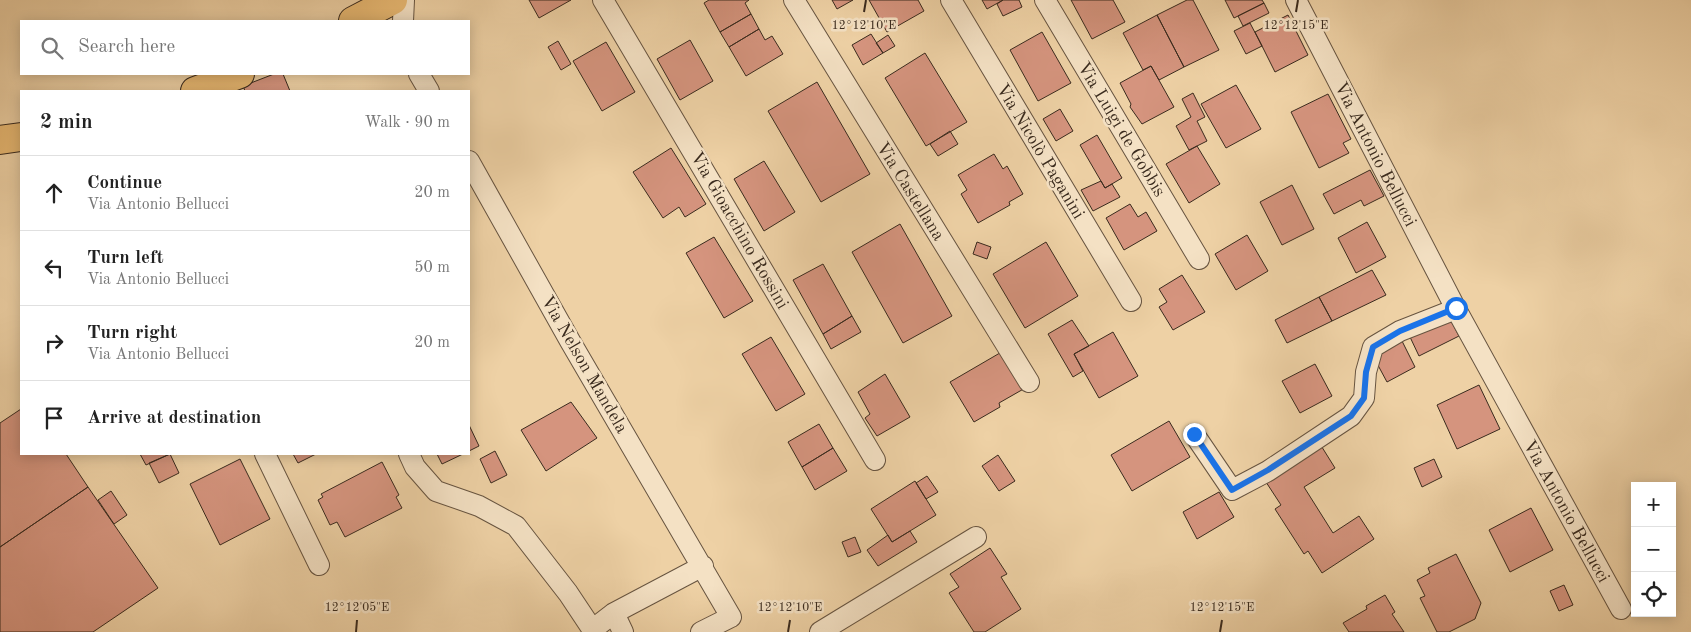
<!DOCTYPE html>
<meta charset="utf-8">
<style>
:root{--surface:#fff;--page:#f6f6f6;--text:#222;--muted:#767676;--line:#e0e0e0}
body{margin:0;font-family:"Old Standard TT",serif;background:var(--page);color:var(--text)}
.controls{position:absolute;right:15px;bottom:15px;display:grid;overflow:hidden;border-radius:0px;box-shadow:0 2px 12px #0003}
.controls button{width:45px;height:45px;display:grid;place-items:center;padding:0;border:0;border-bottom:1px solid var(--line);background:var(--surface);color:var(--text);font:25px sans-serif}
.stop{position:absolute;width:15px;height:15px;margin:-11px;border:4px solid #1a73e8;border-radius:50%;background:#fff}
.stop.end{background:#1a73e8;border-color:#fff;box-shadow:0 1px 5px #0008}
.list{margin:0;padding:0;list-style:none}
h2{display:flex;justify-content:space-between;align-items:center;height:65px;margin:0;padding:0 20px;font-size:21px}
h2 small{font-size:16px;font-weight:400;color:var(--muted)}
.list li{display:grid;grid-template-columns:32px 1fr auto;gap:15px;align-items:center;box-sizing:border-box;height:75px;padding:0 20px;border-top:1px solid var(--line)}
.list b{display:block;font-size:19px;white-space:nowrap}
.list p{margin:0;font-size:16px;white-space:nowrap;color:var(--muted)}
.list em{font-size:16px;font-style:normal;color:var(--muted)}
.icon{flex:none;width:28px;height:28px;fill:none;stroke:currentColor;stroke-width:2;stroke-linecap:round;stroke-linejoin:round}
.map{position:relative;flex:none;width:1691px;height:632px;overflow:hidden}
.search{position:absolute;background:var(--surface);box-shadow:0 2px 12px #0003;left:20px;top:20px;width:450px;height:55px;display:flex;align-items:center;gap:12px;box-sizing:border-box;padding:0 18px;border-radius:0px;color:var(--muted);font-size:19px}
.panel{position:absolute;background:var(--surface);box-shadow:0 2px 12px #0003;left:20px;top:90px;width:450px;height:365px;border-radius:0px}
.map>svg:first-child{display:block}
.building{fill:#d5947e;stroke:#3a2b1e}
.lines{fill:none;stroke-linecap:round;stroke-linejoin:round}
.street-casing{stroke:#675440;stroke-width:22}
.primary-casing{stroke:#3a2b1e;stroke-width:30}
.street{stroke:#f4e1c4;stroke-width:20}
.primary{stroke:#e7b872;stroke-width:28}
.route{stroke:#1a73e8;stroke-width:6}
.ticks{fill:none;stroke:#3a2b1e;stroke-width:2}
.labels{text-anchor:middle;stroke-width:5;stroke-linejoin:round;paint-order:stroke}
.street-label{font-size:18px;fill:#3a2b1e;stroke:#f4e1c4}
.ticks-label{font-size:12px;text-anchor:middle;fill:#3a2b1e;stroke:#f4e1c4;stroke-width:5;stroke-linejoin:round;paint-order:stroke}
</style>
<div class="map">
<svg width="1691" height="632" viewBox="0 0 1691 632">
<rect width="100%" height="100%" fill="#eed1a5"/>
<filter id="stains"><feTurbulence type="fractalNoise" baseFrequency=".004" numOctaves="4"/><feColorMatrix values="0 0 0 0 .2 0 0 0 0 .09 0 0 0 0 .02 0 0 0 .5 -.17"/></filter>
<radialGradient id="worn" r=".72"><stop offset=".6" stop-color="#630" stop-opacity="0"/><stop offset="1" stop-color="#630" stop-opacity=".3"/></radialGradient>
<!-- building -->
<path class="building" d="M529,0H571L539,18Z
M709,0H749L745,3L751,14L720,32L704,3Z
M832,0H853L837,9Z
M869,0H918L924,11L887,32Z
M982,0H1003L987,9Z
M1003,0H1019L1022,7L1003,16L997,4Z
M1071,0H1113L1125,22L1092,39Z
M1187,0H1193L1219,50L1184,67L1157,15Z
M1225,0H1262L1264,3L1234,18Z
M1264,3L1269,13L1243,26L1238,16Z
M751,14L759,29L729,47L720,32Z
M1157,15L1184,67L1159,80L1151,66L1143,70L1123,33Z
M1288,15L1308,55L1275,72L1255,32Z
M1250,23L1262,46L1246,54L1234,31Z
M759,29L765,40L772,36L783,54L746,76L729,47Z
M1042,32L1071,83L1038,101L1010,50Z
M871,34L883,53L863,65L852,45Z
M888,35L895,46L883,53L876,43Z
M690,40L713,81L680,100L657,59Z
M558,41L571,64L561,70L548,47Z
M606,42L635,92L602,111L573,61Z
M925,53L967,122L926,146L885,78Z
M1151,66L1174,107L1142,124L1130,107L1131,104L1120,83Z
M274,74H283L290,91H245L243,86Z
M817,82L870,174L821,202L768,111Z
M1236,85L1261,129L1226,148L1201,104Z
M1193,93L1205,117L1197,121L1207,141L1189,150L1176,126L1191,117L1182,99Z
M1328,94L1351,139L1343,143L1349,153L1319,168L1291,112Z
M1060,109L1073,131L1056,141L1043,119Z
M950,131L958,144L938,156L930,144Z
M1097,135L1122,178L1105,188L1080,145Z
M1197,146L1220,184L1189,203L1166,164Z
M671,148L706,204L685,217L679,207L663,218L633,172Z
M994,154L1003,169L1007,166L1023,194L1009,202L1010,205L978,223L961,194L967,190L958,175Z
M764,161L795,212L764,231L734,179Z
M1370,170L1384,196L1364,206L1361,200L1334,214L1323,194Z
M1101,181L1105,188L1112,184L1120,197L1093,211L1081,190Z
M1292,185L1314,229L1282,245L1260,202Z
M1130,204L1138,217L1146,212L1157,231L1124,250L1106,218Z
M1367,222L1386,257L1356,273L1338,238Z
M900,224L952,316L903,343L852,252Z
M1247,235L1268,271L1236,290L1215,254Z
M714,237L753,301L724,318L686,253Z
M977,242L991,247L987,259L973,254Z
M1046,242L1078,296L1025,328L993,274Z
M823,264L852,316L823,334L793,280Z
M1372,270L1386,295L1332,321L1319,297Z
M1182,275L1205,312L1173,330L1159,307L1167,302L1159,289Z
M1319,297L1332,321L1287,343L1275,320Z
M852,316L861,332L831,349L823,334Z
M1449,317L1459,336L1419,356L1410,337Z
M1072,320L1089,346L1074,354L1083,371L1073,377L1048,334Z
M1113,332L1138,376L1099,398L1074,354Z
M771,337L805,394L776,411L742,354Z
M1402,341L1415,367L1387,382L1373,356Z
M1005,350L1027,387L999,403L1000,407L974,422L950,382Z
M1315,364L1332,396L1300,413L1282,381Z
M885,374L910,417L877,436L865,418L870,414L858,392Z
M1479,385L1500,429L1457,449L1437,405Z
M571,402L597,438L546,471L521,430Z
M21,409V454H66L88,487L0,547V423Z
M1169,421L1190,457L1132,491L1111,455Z
M819,424L833,448L802,467L788,442Z
M469,425L479,446L469,451Z
M1320,444L1335,468L1304,487L1333,533L1359,516L1374,539L1322,573L1308,551L1304,554L1275,509L1281,505L1264,479Z
M833,448L847,471L815,490L802,467Z
M495,451L507,475L491,483L480,459Z
M140,454H170L146,465Z
M170,454L179,473L159,483L149,463Z
M293,454H316L298,463Z
M437,454H463L442,464Z
M998,455L1015,481L999,491L982,466Z
M240,459L270,519L220,545L190,484Z
M1434,459L1442,477L1422,487L1414,468Z
M382,462L399,495L396,497L402,508L345,537L337,522L330,525L318,500L323,497L321,494Z
M927,476L938,492L926,499L916,483Z
M915,481L936,515L892,542L871,509Z
M88,487L158,588L93,632H0V547Z
M111,491L127,515L114,524L98,500Z
M1219,492L1234,517L1197,539L1183,512Z
M1531,508L1553,550L1510,572L1489,530Z
M910,531L917,542L878,566L867,550L888,535L892,542Z
M855,537L861,552L848,557L842,542Z
M990,548L1007,574L1001,577L1021,609L985,632H974L949,593L959,587L950,574Z
M1456,554L1481,603L1475,619L1449,632H1437L1420,598L1425,596L1417,580L1430,573L1428,568Z
M1564,585L1573,605L1559,611L1550,591Z
M1385,595L1395,612L1392,614L1404,632H1349L1343,623L1367,609L1366,606Z"/>
<g class="lines">
<!-- street casing -->
<g class="street-casing">
<path id="street" d="M603,0L875,460
M794,0L1029,382
M951,0L1131,301
M1045,0L1199,259
M1296,0L1456,309L1621,609
M403,21L404,0
M419,74L429,91
M469,161L570,341L731,617L701,632
M1194,434L1232,490L1268,471L1351,416L1364,398L1366,372L1373,347L1400,331L1456,309
M265,454L319,565
M409,454L415,467L436,491L479,506L516,526L568,593L594,632
M614,613L623,632
M592,630L614,613L703,566
M820,632L976,537"/>
</g>
<!-- primary casing -->
<g class="primary-casing">
<path id="primary" d="M353,21L393,0
M195,91L240,74
M0,140L21,137"/>
</g>
<!-- street -->
<use href="#street" class="street"/>
<!-- primary -->
<use href="#primary" class="primary"/>
</g>
<g class="lines">
<!-- route -->
<path class="route" d="M1194,434L1232,490L1268,470L1351,416L1364,398L1366,372L1373,347L1400,331L1456,308"/>
</g>
<!-- ticks -->
<path class="ticks" d="M864,12L866,0M1296,12L1298,0M356,632L357,620M788,632L790,620M1220,632L1222,620"/>
<g class="labels">
<!-- street labels -->
<g class="street-label">
<text transform="translate(1122 129) rotate(59)" y="6">Via Luigi de Gobbis</text>
<text transform="translate(1041 151) rotate(59)" y="6">Via Nicolò Paganini</text>
<text transform="translate(1376 154) rotate(63)" y="6">Via Antonio Bellucci</text>
<text transform="translate(911 191) rotate(58)" y="6">Via Castellana</text>
<text transform="translate(740 230) rotate(60)" y="6">Via Gioacchino Rossini</text>
<text transform="translate(585 364) rotate(60)" y="6">Via Nelson Mandela</text>
<text transform="translate(1567 511) rotate(61)" y="6">Via Antonio Bellucci</text>
</g>
</g>
<g class="ticks-label">
<text x="864" y="29">12°12'10"E</text>
<text x="1296" y="29">12°12'15"E</text>
<text x="357" y="611">12°12'05"E</text>
<text x="790" y="611">12°12'10"E</text>
<text x="1222" y="611">12°12'15"E</text>
</g>
<rect width="100%" height="100%" filter="url(#stains)"/>
<rect width="100%" height="100%" fill="url(#worn)"/>
</svg>
<div class="controls">
<button>+</button>
<button>−</button>
<button><svg class="icon" aria-label="locate" viewBox="0 0 24 24"><circle cx="12" cy="12" r="6"/><path d="M12 2v4M12 18v4M2 12h4M18 12h4"/></svg></button>
</div>
<div class="stop" style="left:1456px;top:308px"></div>
<div class="stop end" style="left:1194px;top:434px"></div>
<div class="search"><svg class="icon" aria-label="search" viewBox="0 0 24 24"><circle cx="10" cy="10" r="6"/><path d="M15 15l6 6"/></svg>Search here</div>
<section class="panel">
<h2>2 min<small>Walk · 90 m</small></h2>
<ul class="list">
<li><svg class="icon" aria-label="ahead" viewBox="0 0 24 24"><path d="M12 20V5M6 11l6-6 6 6"/></svg><div><b>Continue</b><p>Via Antonio Bellucci</p></div><em>20 m</em></li>
<li><svg class="icon" aria-label="left" viewBox="0 0 24 24"><path d="M17 20v-9H6M10 6l-5 5 5 5"/></svg><div><b>Turn left</b><p>Via Antonio Bellucci</p></div><em>50 m</em></li>
<li><svg class="icon" aria-label="right" viewBox="0 0 24 24"><path d="M7 20v-9h11M14 6l5 5-5 5"/></svg><div><b>Turn right</b><p>Via Antonio Bellucci</p></div><em>20 m</em></li>
<li><svg class="icon" aria-label="arrive" viewBox="0 0 24 24"><path d="M6 21V4h12l-3 4 3 4H6"/></svg><div><b>Arrive at destination</b></div></li>
</ul>
</section>
</div>
